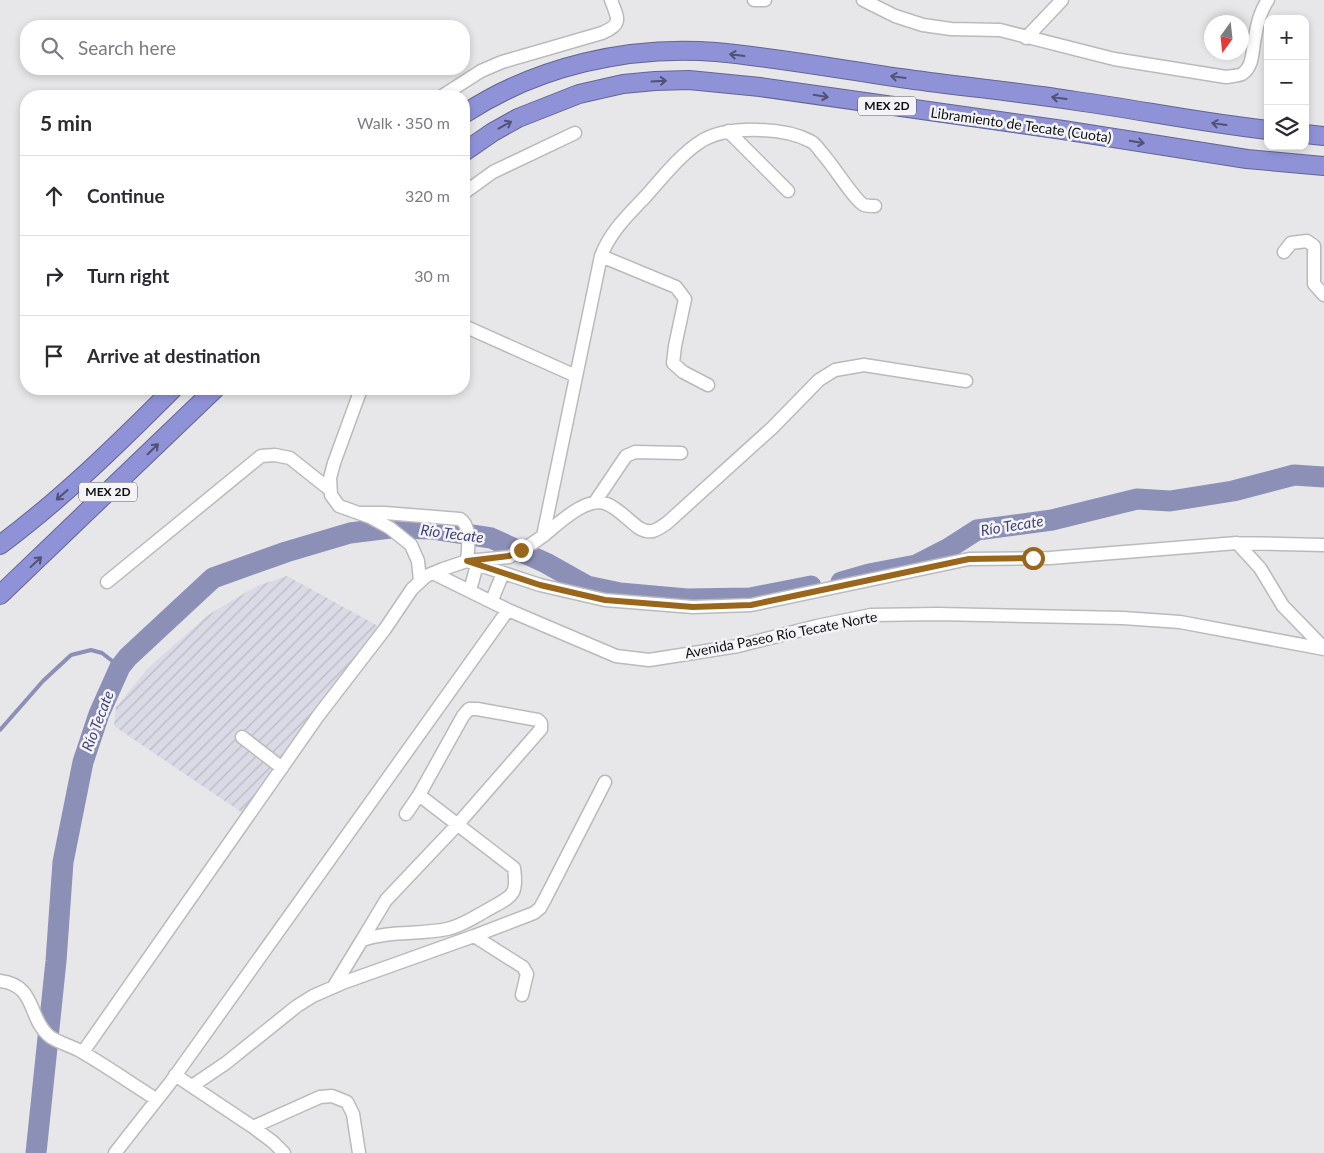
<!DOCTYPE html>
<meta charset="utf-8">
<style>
:root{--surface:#fff;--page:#f2f2f3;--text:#2b2b33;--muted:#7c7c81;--line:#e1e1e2}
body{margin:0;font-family:Lato,sans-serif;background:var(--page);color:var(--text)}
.controls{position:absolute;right:15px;top:15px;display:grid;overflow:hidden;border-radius:10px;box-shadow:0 2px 8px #0003}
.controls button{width:45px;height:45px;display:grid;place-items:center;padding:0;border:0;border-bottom:1px solid var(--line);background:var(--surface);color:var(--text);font:25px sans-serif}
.compass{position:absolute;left:1204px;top:15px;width:45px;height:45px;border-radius:50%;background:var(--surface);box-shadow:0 2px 8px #0003;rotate:195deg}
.stop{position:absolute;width:15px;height:15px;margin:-11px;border:4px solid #99661b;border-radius:50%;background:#fff}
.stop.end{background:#99661b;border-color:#fff;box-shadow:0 1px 5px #0008}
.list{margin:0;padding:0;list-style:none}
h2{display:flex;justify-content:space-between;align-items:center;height:65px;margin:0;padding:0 20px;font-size:21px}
h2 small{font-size:16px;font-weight:400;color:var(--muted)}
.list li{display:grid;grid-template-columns:32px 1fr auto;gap:15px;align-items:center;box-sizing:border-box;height:80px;padding:0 20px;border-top:1px solid var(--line)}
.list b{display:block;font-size:19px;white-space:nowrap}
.list em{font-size:16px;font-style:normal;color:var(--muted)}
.icon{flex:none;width:28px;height:28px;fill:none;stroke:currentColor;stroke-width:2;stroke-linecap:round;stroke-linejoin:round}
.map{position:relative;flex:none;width:1324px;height:1153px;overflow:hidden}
.search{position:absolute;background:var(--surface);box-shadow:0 2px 8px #0003;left:20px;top:20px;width:450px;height:55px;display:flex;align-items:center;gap:12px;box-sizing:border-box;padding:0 18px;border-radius:20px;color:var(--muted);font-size:19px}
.panel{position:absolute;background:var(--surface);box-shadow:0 2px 8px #0003;left:20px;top:90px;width:450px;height:305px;border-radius:20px}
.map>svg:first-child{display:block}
.industrial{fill:url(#industrial-furrows)}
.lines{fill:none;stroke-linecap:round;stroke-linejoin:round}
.stream{stroke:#8c8fb6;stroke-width:4}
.river{stroke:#8c8fb6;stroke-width:21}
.minor-casing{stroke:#bababd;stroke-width:15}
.highway-casing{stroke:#636492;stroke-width:20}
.minor{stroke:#fff;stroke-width:12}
.highway{stroke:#8f92d7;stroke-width:18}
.oneway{stroke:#505174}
.route{stroke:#99661b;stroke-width:6}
.labels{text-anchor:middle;stroke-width:5;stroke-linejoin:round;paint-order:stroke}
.shield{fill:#f4f4f8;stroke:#545456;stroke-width:1}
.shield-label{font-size:12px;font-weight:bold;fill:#101011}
.street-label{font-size:14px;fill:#101011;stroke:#f4f4f8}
.water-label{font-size:15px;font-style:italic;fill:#424378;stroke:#f4f4f8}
</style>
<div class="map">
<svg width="1324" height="1153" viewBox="0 0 1324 1153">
<defs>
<pattern id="industrial-furrows" width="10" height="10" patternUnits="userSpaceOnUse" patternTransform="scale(1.25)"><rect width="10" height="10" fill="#d9dae5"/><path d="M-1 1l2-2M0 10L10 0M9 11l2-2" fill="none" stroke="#b9bac3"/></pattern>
</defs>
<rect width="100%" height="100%" fill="#e7e7ea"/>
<!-- industrial -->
<path class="industrial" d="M287,576L378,626L244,814L114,726L116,707L148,668L208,615L257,586Z"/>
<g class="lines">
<!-- stream -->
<path class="stream" d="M0,730L43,681L71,655L91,650L102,653L120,667"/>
<!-- river -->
<path class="river" d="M841,582L869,574L916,565L949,548L977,530L1052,520L1137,499L1170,501L1233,491L1294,475L1324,477
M36,1153L56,961L63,862L83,762L99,714L120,667L128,657L213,578L286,552L350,533L390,528L433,529L491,538L546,563L587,586L620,593L687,599L750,598L811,586"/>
<!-- minor casing -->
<g class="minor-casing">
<path id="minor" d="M754,0H765
M863,0L895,16L923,25L951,29L1000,30L1114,59L1226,77C1231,76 1238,76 1242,74C1254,66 1252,50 1255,37C1257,24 1260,11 1268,0
M1026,38L1062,0
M442,96L481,71L502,62L602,33C623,24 618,19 611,0
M728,131L788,191
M464,193L493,172L575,133
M1284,252L1291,243L1307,241L1314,246V284L1324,295
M601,256L676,287L685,299L675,346L673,363L683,372L708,385
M464,326L576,376
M361,389L334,463L330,478L331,495L339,506L370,517L390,528L411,545L418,561L420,581
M595,502L626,456L635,452L681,453
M358,513H385L460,519C472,526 468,550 467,561L509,557L533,543L543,536L601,256C610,232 628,215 646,196C662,178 680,155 700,142C726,125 783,127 810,141C815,143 818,148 821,152C831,162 855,201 864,205C867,206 872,206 875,206
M543,536C558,524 587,495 607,504C619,509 629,521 639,528C651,535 657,530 667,523L772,428L819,380L835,370L864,365L966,381
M1237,543L1260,568L1283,606L1324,648
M433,573L508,610L616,656L649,660L738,646L817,626L871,615L938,614L1123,618L1180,622L1324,649
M107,582L261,456L275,455L290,458L329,489
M470,590L477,565
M492,600L503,573
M242,737L282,768
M474,936L523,967L527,974L522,995
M362,940L386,900L458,824L541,729V723L538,720L477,709H469L463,716L419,795L406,814
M0,981C36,985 28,1017 48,1035C55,1042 73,1046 82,1052C108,1067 132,1084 156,1099
M334,986L362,940C392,930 418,935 447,929C462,926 476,916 489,909C512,896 518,896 514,868L419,795
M83,1052L318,716L385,629L412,589L426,576L443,569L467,561L540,585L605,600L693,607L751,605L969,559L1050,558L1237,543L1324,545
M175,1075L253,1127L273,1142L284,1153
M192,1086L226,1063L297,1006L313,996L345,982L474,936L534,913L540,908L545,899L605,782
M253,1127L320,1097L332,1096L347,1102L353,1114L359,1153
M115,1153L170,1083L508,610"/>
</g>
<!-- highway casing -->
<g class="highway-casing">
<path id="highway" d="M464,114C537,66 629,45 716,52C780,58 844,70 908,79C964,87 1020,92 1076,101C1140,110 1203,123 1268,130
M1305,134L1324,136
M464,152L493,132L518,118L579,94L623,84L655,81L689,80L760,87L1063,130L1247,159L1324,166
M0,545C63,498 118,444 173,389
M0,595L215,389"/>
</g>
<!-- minor -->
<use href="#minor" class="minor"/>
<!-- highway -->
<use href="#highway" class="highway"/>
</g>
<!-- one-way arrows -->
<defs><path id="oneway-shaft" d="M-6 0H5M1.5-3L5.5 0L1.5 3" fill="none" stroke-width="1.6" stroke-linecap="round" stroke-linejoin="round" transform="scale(1.25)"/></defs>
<g class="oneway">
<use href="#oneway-shaft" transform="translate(737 55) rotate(-173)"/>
<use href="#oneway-shaft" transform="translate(898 77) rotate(-172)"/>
<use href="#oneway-shaft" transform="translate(659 81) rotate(-3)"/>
<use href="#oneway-shaft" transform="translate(821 96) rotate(9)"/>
<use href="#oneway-shaft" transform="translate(1059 98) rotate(-172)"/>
<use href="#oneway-shaft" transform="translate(1219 124) rotate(-172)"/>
<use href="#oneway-shaft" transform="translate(505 125) rotate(-29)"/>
<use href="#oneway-shaft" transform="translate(1137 142) rotate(9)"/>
<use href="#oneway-shaft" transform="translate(153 449) rotate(-44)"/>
<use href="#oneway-shaft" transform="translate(62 495) rotate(139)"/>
<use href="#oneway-shaft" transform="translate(36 562) rotate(-43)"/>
</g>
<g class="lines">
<!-- route -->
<path class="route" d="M521,550L509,556L467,561L540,585L605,600L693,607L751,605L969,559L1033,558"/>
</g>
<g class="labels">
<!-- shield labels -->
<g class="shield">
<rect x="858" y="96.5" width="58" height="19" rx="4"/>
<rect x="79" y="482.5" width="58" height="19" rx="4"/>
</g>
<g class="shield-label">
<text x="887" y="110">MEX 2D</text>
<text x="108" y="496">MEX 2D</text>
</g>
<!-- street labels -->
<g class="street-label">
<text transform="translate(1021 125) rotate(8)" y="5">Libramiento de Tecate (Cuota)</text>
<text transform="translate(781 635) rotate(-11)" y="5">Avenida Paseo Río Tecate Norte</text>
</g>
<!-- water labels -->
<g class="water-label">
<text transform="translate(1012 526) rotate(-9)" y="5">Río Tecate</text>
<text transform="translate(452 534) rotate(7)" y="5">Río Tecate</text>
<text transform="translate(98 721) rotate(-69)" y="5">Río Tecate</text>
</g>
</g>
</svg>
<div class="controls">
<button>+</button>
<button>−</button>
<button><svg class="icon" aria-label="layers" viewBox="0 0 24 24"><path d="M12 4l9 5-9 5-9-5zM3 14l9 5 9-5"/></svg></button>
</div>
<svg class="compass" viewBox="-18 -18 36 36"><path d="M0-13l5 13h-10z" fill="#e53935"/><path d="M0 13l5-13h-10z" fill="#7c7c81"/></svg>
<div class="stop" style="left:1033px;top:558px"></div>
<div class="stop end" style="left:521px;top:550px"></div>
<div class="search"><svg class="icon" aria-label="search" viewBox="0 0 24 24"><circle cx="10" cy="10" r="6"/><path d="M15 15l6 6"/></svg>Search here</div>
<section class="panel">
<h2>5 min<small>Walk · 350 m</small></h2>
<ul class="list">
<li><svg class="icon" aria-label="ahead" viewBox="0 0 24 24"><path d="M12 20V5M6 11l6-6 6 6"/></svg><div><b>Continue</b></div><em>320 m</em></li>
<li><svg class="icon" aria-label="right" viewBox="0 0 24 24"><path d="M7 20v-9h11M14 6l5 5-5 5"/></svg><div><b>Turn right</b></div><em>30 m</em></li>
<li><svg class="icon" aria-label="arrive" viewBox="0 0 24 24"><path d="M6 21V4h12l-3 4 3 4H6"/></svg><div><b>Arrive at destination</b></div></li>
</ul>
</section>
</div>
